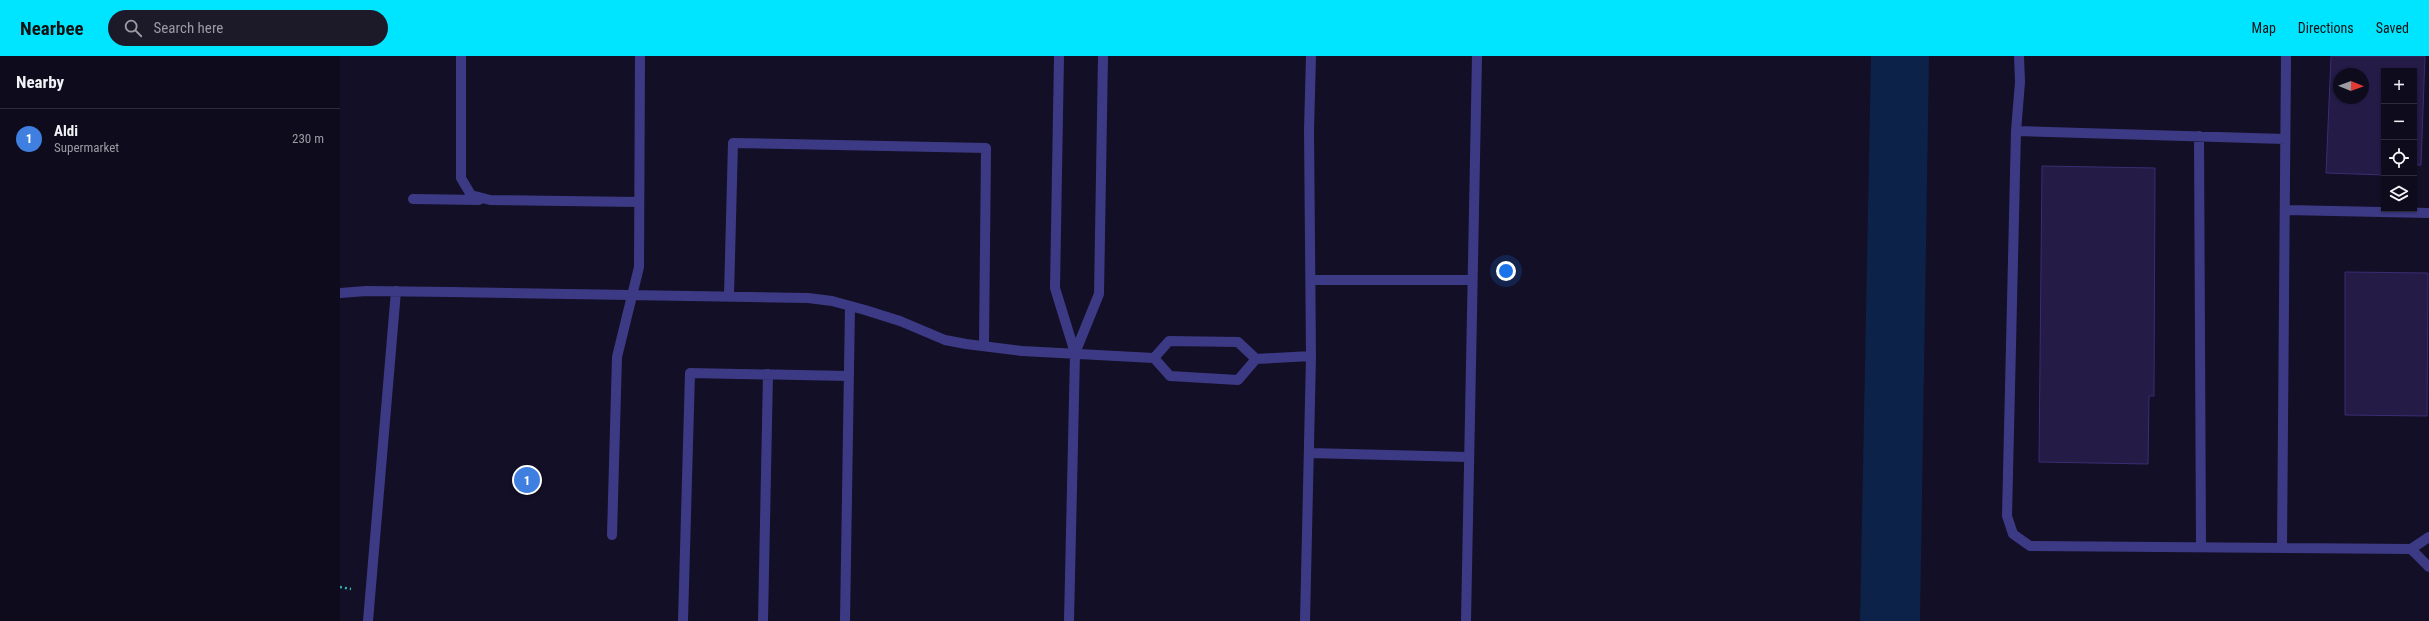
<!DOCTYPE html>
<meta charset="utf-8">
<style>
:root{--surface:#0e0b1c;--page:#1c1929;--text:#f1f3f6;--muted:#9b9ba3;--line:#2e2b3b;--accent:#00e5ff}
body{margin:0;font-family:"Roboto Condensed",sans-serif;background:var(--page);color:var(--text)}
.controls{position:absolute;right:12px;top:12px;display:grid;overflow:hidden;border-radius:0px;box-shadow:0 1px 3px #0004}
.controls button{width:36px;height:36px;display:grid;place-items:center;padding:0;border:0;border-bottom:1px solid var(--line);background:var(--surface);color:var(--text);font:20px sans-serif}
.compass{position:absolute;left:1993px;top:12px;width:36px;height:36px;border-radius:50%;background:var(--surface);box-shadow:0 1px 3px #0004;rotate:91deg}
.you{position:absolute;left:1166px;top:215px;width:14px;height:14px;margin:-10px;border:3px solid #fff;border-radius:50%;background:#1a73e8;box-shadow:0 0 0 6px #1a73e833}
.badge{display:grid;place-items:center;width:26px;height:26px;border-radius:50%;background:var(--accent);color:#fff;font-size:13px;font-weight:700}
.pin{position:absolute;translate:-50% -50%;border:2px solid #fff;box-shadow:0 1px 4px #0006}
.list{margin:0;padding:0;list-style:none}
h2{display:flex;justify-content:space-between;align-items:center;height:52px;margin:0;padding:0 16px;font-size:17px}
h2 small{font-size:13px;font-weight:400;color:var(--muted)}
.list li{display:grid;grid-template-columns:26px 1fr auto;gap:12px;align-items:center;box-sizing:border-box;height:60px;padding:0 16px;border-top:1px solid var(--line)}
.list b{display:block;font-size:15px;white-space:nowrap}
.list p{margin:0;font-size:13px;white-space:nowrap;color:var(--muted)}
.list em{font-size:13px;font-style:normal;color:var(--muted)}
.icon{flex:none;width:22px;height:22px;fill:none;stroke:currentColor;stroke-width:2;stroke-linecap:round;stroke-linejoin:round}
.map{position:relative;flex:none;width:2089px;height:565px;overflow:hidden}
header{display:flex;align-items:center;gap:24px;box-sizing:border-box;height:56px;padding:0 20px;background:var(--accent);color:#111}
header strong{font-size:19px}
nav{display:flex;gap:22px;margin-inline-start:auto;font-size:14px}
.search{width:280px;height:36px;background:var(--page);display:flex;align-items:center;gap:10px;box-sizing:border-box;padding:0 14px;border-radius:22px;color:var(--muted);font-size:15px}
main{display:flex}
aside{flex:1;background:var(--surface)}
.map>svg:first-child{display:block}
.water{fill:#0c2248}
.building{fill:#241b47;stroke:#3b2d73;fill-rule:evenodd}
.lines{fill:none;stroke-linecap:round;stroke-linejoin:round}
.path{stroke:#2fb8b0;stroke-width:2.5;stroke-dasharray:2 3;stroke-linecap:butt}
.lane{stroke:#3d3a85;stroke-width:10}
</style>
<header>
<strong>Nearbee</strong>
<div class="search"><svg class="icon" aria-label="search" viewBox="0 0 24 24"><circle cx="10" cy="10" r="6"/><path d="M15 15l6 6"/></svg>Search here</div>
<nav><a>Map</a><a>Directions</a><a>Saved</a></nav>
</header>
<main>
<aside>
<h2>Nearby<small></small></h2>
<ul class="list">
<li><span class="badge" style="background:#3f7fe0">1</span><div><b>Aldi</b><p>Supermarket</p></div><em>230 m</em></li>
</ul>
</aside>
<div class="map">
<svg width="2089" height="565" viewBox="0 0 2089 565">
<rect width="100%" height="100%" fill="#130f26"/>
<!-- water -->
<path class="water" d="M1531,0H1589L1580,565H1520Z"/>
<!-- building -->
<path class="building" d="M1991,0H2085L2081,109H2074V15H2044V119L1986,117ZM1999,18H2023V42H1999Z
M1702,110L1815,112L1814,340H1809L1808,408L1699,406Z
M2005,216L2088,217L2087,360L2005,359Z"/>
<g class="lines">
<!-- path -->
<path class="path" d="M0,531L11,533"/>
<!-- lane -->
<path class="lane" d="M121,0V122L131,139L150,144L299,146
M719,0L715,232L735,297L729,565
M1679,0L1680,26L1676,75L1667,460L1673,478L1690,490L2071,493L2089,481
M1676,75L1945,83
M1859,80L1861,490
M73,143L139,144
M1945,154L2089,157
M971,224H1132
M0,237L26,235L110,236L468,242L492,245L525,254L560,265L605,284L626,288L682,295L814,302L830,320L898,324L916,303L898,286L829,285L814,302
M389,239L393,87L646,92L644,290
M735,297L759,238L763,0
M916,303L971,300
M969,397L1128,401
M272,479L277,301L299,211L300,0
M1942,492L1946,0
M2071,493L2089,511
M28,565L56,235
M343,565L350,317L508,320
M423,565L428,318
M505,565L510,250
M965,565L971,300L969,74L971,0
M1126,565L1137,0"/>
</g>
</svg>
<div class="controls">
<button>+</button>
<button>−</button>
<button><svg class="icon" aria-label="locate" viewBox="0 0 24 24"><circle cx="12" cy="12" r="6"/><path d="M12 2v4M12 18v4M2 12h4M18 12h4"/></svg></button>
<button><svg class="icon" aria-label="layers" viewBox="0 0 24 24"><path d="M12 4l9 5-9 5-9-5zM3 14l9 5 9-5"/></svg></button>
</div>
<svg class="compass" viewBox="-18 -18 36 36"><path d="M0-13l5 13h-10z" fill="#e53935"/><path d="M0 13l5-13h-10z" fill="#9b9ba3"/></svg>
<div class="you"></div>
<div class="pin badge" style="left:187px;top:424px;background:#3f7fe0">1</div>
</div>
</main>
